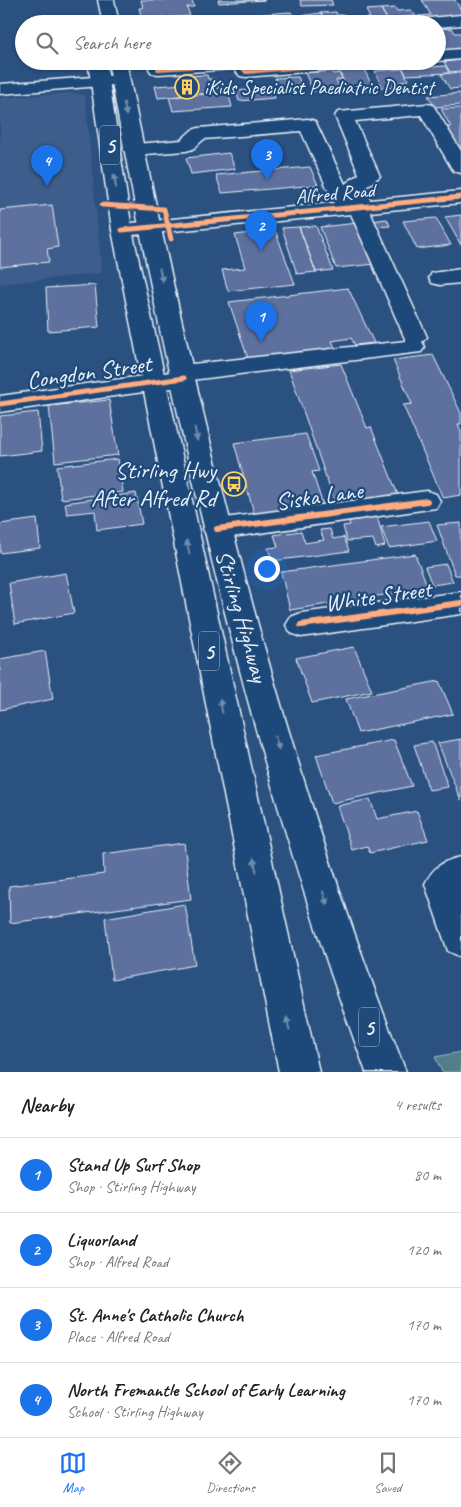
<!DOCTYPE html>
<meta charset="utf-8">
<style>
:root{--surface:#fff;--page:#f6f6f6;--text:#222;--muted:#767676;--line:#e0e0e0;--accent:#1a73e8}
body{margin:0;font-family:Caveat,sans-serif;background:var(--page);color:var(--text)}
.you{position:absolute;left:266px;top:568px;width:18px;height:18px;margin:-12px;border:4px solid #fff;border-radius:50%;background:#1a73e8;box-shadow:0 0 0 8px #1a73e833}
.badge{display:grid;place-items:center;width:32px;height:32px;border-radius:50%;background:var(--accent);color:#fff;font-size:16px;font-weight:700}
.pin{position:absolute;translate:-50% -41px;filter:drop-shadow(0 1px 2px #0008)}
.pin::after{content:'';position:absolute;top:26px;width:18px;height:15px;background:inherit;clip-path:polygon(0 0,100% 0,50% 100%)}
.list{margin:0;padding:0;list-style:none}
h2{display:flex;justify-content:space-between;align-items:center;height:65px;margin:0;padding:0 20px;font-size:21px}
h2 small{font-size:16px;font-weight:400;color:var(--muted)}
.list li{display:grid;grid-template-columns:32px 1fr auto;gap:15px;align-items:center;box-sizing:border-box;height:75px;padding:0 20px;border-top:1px solid var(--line)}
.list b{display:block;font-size:19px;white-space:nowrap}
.list p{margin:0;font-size:16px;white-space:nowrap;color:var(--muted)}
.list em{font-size:16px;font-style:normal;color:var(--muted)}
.icon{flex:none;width:28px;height:28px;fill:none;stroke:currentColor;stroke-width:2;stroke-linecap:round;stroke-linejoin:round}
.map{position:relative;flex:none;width:461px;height:1072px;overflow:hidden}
.search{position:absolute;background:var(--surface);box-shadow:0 1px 4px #0004;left:15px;right:15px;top:15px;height:55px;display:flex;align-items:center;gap:12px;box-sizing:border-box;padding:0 18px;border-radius:28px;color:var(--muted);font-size:19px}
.sheet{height:365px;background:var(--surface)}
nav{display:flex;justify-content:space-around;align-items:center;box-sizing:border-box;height:70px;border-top:1px solid var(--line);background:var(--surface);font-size:14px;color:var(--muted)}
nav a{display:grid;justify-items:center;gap:2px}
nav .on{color:var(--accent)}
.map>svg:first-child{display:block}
.built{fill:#3d5d8c}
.green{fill:#517e88;stroke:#9cb8c0}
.building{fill:#5d709e;stroke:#e8f1f8}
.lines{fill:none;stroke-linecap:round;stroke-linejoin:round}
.minor-casing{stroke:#e8f1f8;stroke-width:3}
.highway-casing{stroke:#e8f1f8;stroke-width:3}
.minor{fill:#1f4a7a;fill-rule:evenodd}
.highway{fill:#1f4a7a;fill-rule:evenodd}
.cycleway-far2-casing{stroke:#1f4a7a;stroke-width:5.5}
.cycleway-far1-casing{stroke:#1f4a7a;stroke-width:8}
.cycleway-casing{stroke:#1f4a7a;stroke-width:9}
.cycleway-far2{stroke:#ffac80;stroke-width:4}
.cycleway-far1{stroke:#ffac80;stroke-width:5}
.cycleway{stroke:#ffac80;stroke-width:6}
.oneway{fill:#6f8dac}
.labels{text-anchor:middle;stroke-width:4.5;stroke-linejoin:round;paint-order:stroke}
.far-poi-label{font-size:20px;fill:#e8f1f8;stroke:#1f4a7a;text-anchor:start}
.far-street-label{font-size:20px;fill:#e8f1f8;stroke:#1f4a7a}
.shield{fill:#1f4a7a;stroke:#acbfd2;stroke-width:1}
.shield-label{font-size:22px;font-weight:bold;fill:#e8f1f8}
.street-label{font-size:24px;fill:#e8f1f8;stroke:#1f4a7a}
.poi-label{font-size:24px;fill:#e8f1f8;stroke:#1f4a7a;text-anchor:end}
</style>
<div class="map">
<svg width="461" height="1072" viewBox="0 0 461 1072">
<rect width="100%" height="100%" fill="#2b5181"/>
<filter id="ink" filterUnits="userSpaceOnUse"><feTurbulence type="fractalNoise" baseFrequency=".02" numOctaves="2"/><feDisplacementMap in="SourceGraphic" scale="10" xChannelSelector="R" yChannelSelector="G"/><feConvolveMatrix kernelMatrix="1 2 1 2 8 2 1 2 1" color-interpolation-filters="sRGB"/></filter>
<g filter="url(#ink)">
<!-- built -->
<path class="built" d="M70,93L85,95L102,273L0,284V98Z"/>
<!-- green -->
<path class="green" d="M461,1052V1072H442L435,1057Z"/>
<!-- building -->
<path class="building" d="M141,0H192L194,7H187L190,16L142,19L139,8H143Z
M218,0H265L219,3Z
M300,0H331L333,5L302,6Z
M422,0H455L461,10V19L421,22L418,16L431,15Z
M395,8L397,11L411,10L416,16L402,17L404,20L389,22L381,9Z
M381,9L389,23L367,24L364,18H370L366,10Z
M291,12L297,24H225L222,17Z
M336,12L337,15H345L349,22L327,24L321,13Z
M321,13L327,24L303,22L299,16Z
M452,28L455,33H461V49L437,51V29Z
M461,60V71L450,72L444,62Z
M250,61H275L277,65L253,67Z
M427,65L428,67L446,66L449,73L406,75L402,66Z
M364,69L374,90L349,92L339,71Z
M403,69L408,80L398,83L400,87L382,88L375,71Z
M332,71L333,74L339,73L342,80H336L340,89L313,91L305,73Z
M461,72V88L450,89L441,74Z
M207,75L208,79H215L219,88L211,89L212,93L158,98L155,86L185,84L183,76Z
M298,77L301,84L277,86L275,78Z
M271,88L275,98L239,101L236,91Z
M228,92L232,107L173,111L169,97Z
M461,93V105L435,107L428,96Z
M461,108V156L446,127H451L441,109Z
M229,153L235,169L191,174L186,158Z
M310,167L318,185L222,193L216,175Z
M52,205L58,247L47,249L49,262L0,267V210Z
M461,215V245L445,217Z
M436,218L451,245L417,249L403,221Z
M387,219L390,226L375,227L372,221Z
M358,223L376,264L336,268L320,227Z
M316,226L333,270L316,272L299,227Z
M299,227L316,272L297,274L282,228Z
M275,230L295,284L228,291L222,270L245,268L235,235Z
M95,285L99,327L48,331L46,288Z
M348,288L374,343L355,345L351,338L332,341L336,350L249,362L229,302Z
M433,355L461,413V424H458L461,431V495L443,498L403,405L412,404L393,360Z
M341,364L367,428L371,427L400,500L337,509L289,370Z
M109,400L118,455L55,462L49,406Z
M38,412L42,451L0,456V416Z
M306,434L319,471L312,472L325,511L256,520L234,443Z
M118,459L123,492L61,499L57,466Z
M136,493L142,524L97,530L95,511L67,514L65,503Z
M360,516H377L385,546L376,548L373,539L347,541L343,526L350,525L348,520L360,519Z
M37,519L40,548L0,553V524Z
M429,521L437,541L389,548L381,527Z
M461,523V575H455L437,525Z
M330,529L333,539L344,537L349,551L272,561L268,548L278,547L274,535L301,531L305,543L324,540L320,530Z
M415,554L428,588L290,610L281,572Z
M446,564L453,582L432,585L425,567Z
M66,573L74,613L15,624L9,583Z
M354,647L372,691L312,703L296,658Z
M45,651L53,699L0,710V659Z
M439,681L453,714L358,733L346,699Z
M461,739V801L438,743Z
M394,740L412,786L332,803L316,755Z
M432,742L448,787L429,790L414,745Z
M370,799L377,819L417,811L428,840L370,853L367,846L352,850L337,806Z
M184,843L191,899L10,923L9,886L104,874L103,854Z
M185,904L195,965L112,980L105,918Z"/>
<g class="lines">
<!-- minor casing -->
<g class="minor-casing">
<path id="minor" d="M461,15V25L437,27V24H412L420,19Z
M461,49V59L437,61V51Z
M200,61H246L250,66L311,61H383L375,66L246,77L240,76L234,69L158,74L152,73L149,69L152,65L158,64Z
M120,75L126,76L129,80L126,84L0,94V84Z
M427,104L433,105L461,151V173L454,171L451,167L421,115L355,121L380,176L365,188L370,200L461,191V203L370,212L427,337L422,342L425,347L421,352L191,380L188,384L179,387L0,412V396L171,372L175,368L183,365L406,341L351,214L122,236L115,234L112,230L115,226L122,224L334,203L301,131L204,139L193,149L186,151L133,155L126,153L123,149L126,145L181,140L192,130L199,128L308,119L315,121L317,125L345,184L359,174L335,116L338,112Z
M461,269V283L440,285L432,283L429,278L432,273Z
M427,491L436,494L440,501L436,508L217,539L207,536L203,529L207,522L217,519Z
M461,592V614L301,637L291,633L286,625L291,617L301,613Z
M461,857V957L448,951L425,884C433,867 443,861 461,857Z"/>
</g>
<!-- highway casing -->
<g class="highway-casing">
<path id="highway" d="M98,0H114L119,24H103Z
M88,61H106L132,230L319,1072H279L112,230Z
M108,61H126C195,404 278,746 406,1072H366C245,746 170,403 108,61Z"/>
</g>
<!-- minor -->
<use href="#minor" class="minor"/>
<!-- highway -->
<use href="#highway" class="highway"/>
<!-- cycleway-far2 casing -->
<g class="cycleway-far2-casing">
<path id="cycleway-far2" d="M158,69L239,64L246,72L375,61"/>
</g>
<!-- cycleway-far1 casing -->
<g class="cycleway-far1-casing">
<path id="cycleway-far1" d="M102,205L164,209L171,239
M122,230L461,197
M0,404L184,378"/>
</g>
<!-- cycleway casing -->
<g class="cycleway-casing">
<path id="cycleway" d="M217,529L427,501
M301,625L461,603"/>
</g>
<!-- cycleway-far2 -->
<use href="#cycleway-far2" class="cycleway-far2"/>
<!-- cycleway-far1 -->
<use href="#cycleway-far1" class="cycleway-far1"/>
<!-- cycleway -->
<use href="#cycleway" class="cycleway"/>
</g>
<!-- one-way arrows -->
<defs><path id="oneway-solid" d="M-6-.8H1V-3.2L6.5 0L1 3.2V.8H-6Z" transform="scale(1.25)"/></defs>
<g class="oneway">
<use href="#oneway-solid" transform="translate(125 109) rotate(80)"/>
<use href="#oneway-solid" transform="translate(115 181) rotate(-98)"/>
<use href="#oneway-solid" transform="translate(161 275) rotate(77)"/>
<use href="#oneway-solid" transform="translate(196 434) rotate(78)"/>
<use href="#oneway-solid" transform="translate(188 547) rotate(-102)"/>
<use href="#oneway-solid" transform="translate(221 706) rotate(-102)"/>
<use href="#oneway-solid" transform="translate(277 743) rotate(74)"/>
<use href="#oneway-solid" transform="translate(255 865) rotate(-102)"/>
<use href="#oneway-solid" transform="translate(325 898) rotate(72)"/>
<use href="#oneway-solid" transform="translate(288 1024) rotate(-102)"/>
</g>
</g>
<!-- icons -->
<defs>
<g id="building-ring" transform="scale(1.25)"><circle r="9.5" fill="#1f4a7a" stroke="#ffd166" stroke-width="1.5"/><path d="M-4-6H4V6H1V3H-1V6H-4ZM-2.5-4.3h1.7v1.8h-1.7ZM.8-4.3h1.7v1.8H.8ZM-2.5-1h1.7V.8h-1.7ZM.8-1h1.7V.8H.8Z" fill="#ffd166"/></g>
<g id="bus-ring" transform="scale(1.25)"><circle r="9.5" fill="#1f4a7a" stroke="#ffd166" stroke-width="1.5"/><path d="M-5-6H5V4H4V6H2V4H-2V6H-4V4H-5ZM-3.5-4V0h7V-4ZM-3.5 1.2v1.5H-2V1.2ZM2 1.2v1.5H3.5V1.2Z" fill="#ffd166"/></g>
</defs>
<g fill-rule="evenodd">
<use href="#building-ring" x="187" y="87"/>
<use href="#bus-ring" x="234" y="484"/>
</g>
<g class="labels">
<!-- far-poi labels -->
<g class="far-poi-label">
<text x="204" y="94">iKids Specialist Paediatric Dentist</text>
</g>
<!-- far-street labels -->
<g class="far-street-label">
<text transform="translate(335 193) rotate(-5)" y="7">Alfred Road</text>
</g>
<!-- shield labels -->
<g class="shield">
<rect x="100" y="125.5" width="20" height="39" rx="4"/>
<rect x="199" y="631.5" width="20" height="39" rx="4"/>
<rect x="359" y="1007.5" width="20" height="39" rx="4"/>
</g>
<g class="shield-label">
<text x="110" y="153">5</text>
<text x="209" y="659">5</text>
<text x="369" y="1035">5</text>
</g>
<!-- street labels -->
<g class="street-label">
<text transform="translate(89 372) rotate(-8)" y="8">Congdon Street</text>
<text transform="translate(319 496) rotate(-8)" y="8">Siska Lane</text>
<text transform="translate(378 596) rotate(-8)" y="8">White Street</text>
<text transform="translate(242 616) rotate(74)" y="8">Stirling Highway</text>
</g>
<!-- poi labels -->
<g class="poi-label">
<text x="216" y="478">Stirling Hwy<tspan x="216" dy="28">After Alfred Rd</tspan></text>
</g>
</g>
</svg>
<div class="you"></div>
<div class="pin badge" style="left:261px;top:342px">1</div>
<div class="pin badge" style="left:261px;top:251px">2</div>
<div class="pin badge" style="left:267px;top:180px">3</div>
<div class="pin badge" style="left:47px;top:186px">4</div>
<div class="search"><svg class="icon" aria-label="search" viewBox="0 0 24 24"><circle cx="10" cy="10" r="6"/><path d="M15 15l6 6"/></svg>Search here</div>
</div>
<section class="sheet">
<h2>Nearby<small>4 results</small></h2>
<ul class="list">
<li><span class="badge">1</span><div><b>Stand Up Surf Shop</b><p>Shop · Stirling Highway</p></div><em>80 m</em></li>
<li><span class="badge">2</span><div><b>Liquorland</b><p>Shop · Alfred Road</p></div><em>120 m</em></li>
<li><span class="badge">3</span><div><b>St. Anne's Catholic Church</b><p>Place · Alfred Road</p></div><em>170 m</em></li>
<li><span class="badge">4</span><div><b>North Fremantle School of Early Learning</b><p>School · Stirling Highway</p></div><em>170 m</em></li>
</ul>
</section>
<nav>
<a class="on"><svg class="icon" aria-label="map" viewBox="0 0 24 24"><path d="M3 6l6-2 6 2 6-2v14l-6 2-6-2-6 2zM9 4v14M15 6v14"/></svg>Map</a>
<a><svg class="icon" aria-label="directions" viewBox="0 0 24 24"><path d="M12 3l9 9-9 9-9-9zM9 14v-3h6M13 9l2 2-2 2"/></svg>Directions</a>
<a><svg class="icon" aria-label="saved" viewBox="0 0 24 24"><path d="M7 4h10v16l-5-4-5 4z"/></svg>Saved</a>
</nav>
